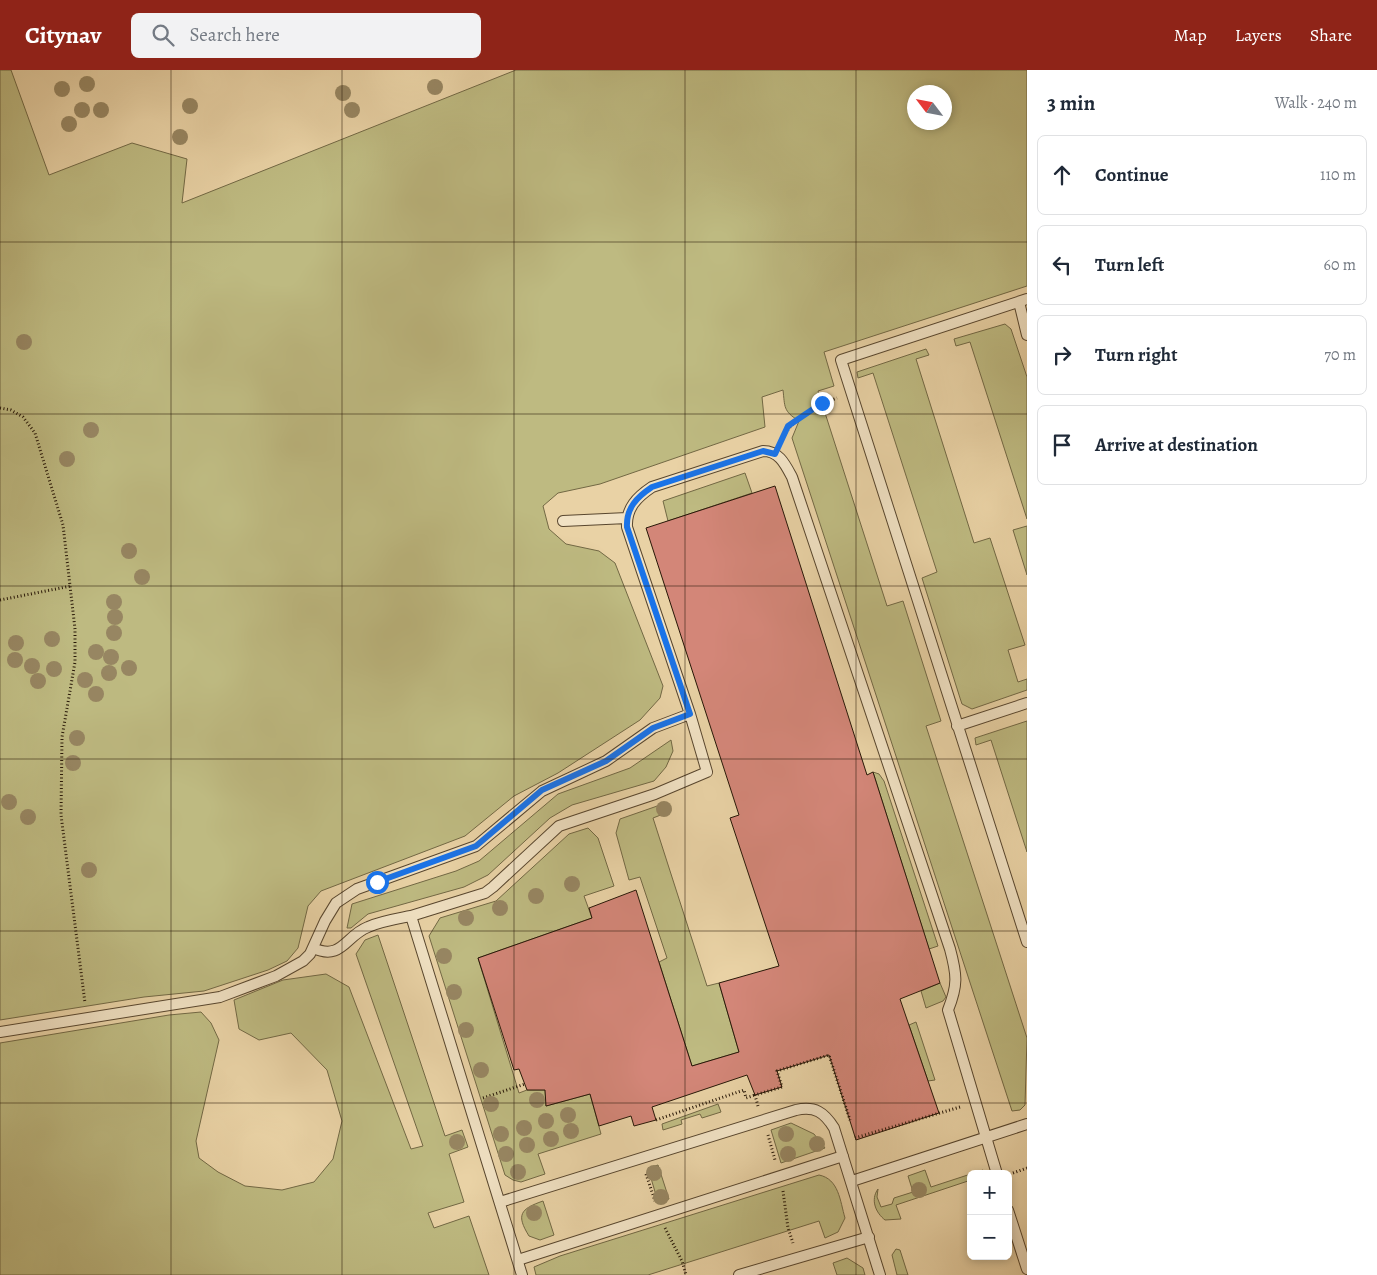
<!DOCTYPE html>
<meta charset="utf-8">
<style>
:root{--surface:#fff;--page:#f2f2f3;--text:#1f2937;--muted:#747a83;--line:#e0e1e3;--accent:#8f2418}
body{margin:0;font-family:Alegreya,serif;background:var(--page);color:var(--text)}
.controls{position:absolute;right:15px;bottom:15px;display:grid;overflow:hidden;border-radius:8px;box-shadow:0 2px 8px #0003}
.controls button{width:45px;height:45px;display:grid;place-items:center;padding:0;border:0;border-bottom:1px solid var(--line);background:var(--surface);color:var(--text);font:25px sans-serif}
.compass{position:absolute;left:907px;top:15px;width:45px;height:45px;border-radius:50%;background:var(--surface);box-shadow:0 2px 8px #0003;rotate:302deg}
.stop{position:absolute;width:15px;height:15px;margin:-11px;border:4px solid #1a73e8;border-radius:50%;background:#fff}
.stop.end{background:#1a73e8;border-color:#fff;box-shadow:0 1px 5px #0008}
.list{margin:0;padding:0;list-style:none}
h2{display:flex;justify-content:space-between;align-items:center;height:65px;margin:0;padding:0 20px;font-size:21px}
h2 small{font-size:16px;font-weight:400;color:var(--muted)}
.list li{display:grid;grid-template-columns:32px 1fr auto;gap:15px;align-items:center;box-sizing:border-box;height:80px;margin:0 10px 10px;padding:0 10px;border:1px solid var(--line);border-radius:8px}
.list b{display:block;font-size:19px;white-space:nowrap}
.list em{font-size:16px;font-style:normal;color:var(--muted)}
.icon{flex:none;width:28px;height:28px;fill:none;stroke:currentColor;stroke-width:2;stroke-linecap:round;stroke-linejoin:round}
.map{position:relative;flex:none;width:1027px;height:1205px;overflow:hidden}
header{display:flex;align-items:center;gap:30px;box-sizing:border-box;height:70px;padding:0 25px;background:var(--accent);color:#fff}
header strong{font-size:24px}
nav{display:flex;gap:28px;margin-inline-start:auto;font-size:18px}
.search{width:350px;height:45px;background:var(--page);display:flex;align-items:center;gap:12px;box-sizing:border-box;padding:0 18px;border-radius:8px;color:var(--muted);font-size:19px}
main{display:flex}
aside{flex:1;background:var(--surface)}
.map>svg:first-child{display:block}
.green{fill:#beba81;stroke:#726844;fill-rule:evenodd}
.building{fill:#d38678;stroke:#271707}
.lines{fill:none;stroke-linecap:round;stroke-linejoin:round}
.lane-casing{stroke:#58462e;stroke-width:12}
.path{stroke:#271707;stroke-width:3;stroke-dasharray:1 2.5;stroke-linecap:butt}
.lane{stroke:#f1e2c4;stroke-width:10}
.tree{fill:#978662}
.route{stroke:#1a73e8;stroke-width:6}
.grid{fill:none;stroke:#271707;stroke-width:1;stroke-opacity:0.55}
</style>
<header>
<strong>Citynav</strong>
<div class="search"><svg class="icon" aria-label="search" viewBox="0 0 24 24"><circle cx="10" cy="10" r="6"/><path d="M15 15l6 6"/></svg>Search here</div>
<nav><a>Map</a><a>Layers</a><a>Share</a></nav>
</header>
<main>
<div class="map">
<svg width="1027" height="1205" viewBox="0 0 1027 1205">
<rect width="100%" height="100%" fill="#e9d2a5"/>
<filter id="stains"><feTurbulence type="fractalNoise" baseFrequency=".004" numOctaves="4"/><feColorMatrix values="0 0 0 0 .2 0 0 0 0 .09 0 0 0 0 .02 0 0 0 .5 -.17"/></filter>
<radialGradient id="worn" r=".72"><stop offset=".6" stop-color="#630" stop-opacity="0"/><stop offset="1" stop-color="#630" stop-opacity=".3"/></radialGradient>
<!-- green -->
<path class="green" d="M0,0H11L49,105L132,73L187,89L182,133L516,0H1027V216L824,282L834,316L818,321L887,536L903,531L941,651L926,656L1027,968L1025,1035L1020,1040L1012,1041L792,368L799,351C783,341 785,337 783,320L762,327L765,357L600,414L558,423L543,436L549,459L566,474L599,481L615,493L663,616L660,628L640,650L558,703L514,726L465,766L321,821L308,836L298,878L287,891L268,900L204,921L144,927L0,950ZM914,22H944V52H914Z
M1005,254L1011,259L1027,307V449L970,272L956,276L954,269Z
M926,279L929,285L916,289L974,473L990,468L1025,575L1008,580L1018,612L1027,609V620L972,639L962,634L960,628L922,508L937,502L873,303L858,308L857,302Z
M745,403L752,423L668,451L663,431Z
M1027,456V505L1013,460Z
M1027,651V782L991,670L976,675L975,668Z
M671,670L673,681L666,697L654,711L572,735L550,748L488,805L464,817L368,844L351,858H347L352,834L456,801L479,791L558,724L630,698Z
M873,702L879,704L884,711L938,876L929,879Z
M663,734H669L671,741L653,748L707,916L719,913L739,982L692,996L659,892L667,888L640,807L629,810L616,763L620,749Z
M588,758L598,768L614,816L584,826L592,848L478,888L519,1023L527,1020H545L546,1036L590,1024L601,1064L538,1084L545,1104L521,1112L513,1110L505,1105L429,866L440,848L496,831L569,764Z
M378,865L445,1066L462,1060L468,1077L449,1084L464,1132L428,1143L434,1158L469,1146L489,1205H0V973L169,945L201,942L211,953L219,970L196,1071L199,1088L218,1102L245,1116L282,1120L314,1112L333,1089L342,1051L327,1000L291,963L259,970L239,959L234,930L283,910L326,904L349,917L411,1079L423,1076L356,884L365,870Z
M940,913L946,927L943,931L926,938L921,921Z
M916,952L935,1010L928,1011L909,955Z
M718,1034L721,1042L702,1048L700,1044L681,1050L682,1054L663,1060L662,1054Z
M791,1053L814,1064L825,1078L781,1093L771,1060Z
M658,1095L669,1129L658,1132L648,1098Z
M925,1100L931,1117L983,1100L984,1104H971V1110L896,1135L901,1149L885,1150C876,1143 870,1130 878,1119L877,1127L881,1137L892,1134L894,1128L913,1122L908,1106Z
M819,1105C839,1109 840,1131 845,1148L838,1162L825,1168L819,1151L648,1205H536L534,1197L560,1186Z
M543,1131L554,1165L540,1170L529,1166C516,1145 520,1139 543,1131Z
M896,1179L900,1180L908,1205H897L892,1185Z
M847,1188L863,1198L865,1205H837L833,1193Z"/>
<!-- building -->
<path class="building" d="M775,416L867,705L873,702L940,913L900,929L939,1043L856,1070L829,985L777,1001L782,1017L755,1025L747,1005L652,1037L656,1050L634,1056L631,1046L599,1056L590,1024L546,1036L545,1020H527L519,999L514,1000L478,888L592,848L589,838L636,820L692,996L739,982L719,913L779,896L730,748L739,745L646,458Z"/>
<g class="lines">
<!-- lane casing -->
<g class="lane-casing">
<path id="lane" d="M1027,229L841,290L1027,872
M1019,232L1027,265
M563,451L627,448
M957,656L1027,633
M313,878C342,891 345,866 368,857C382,851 396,849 411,846
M0,962L220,927L276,906L303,891L310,884L325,851L336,833L357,819L476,776L542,721L606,691L653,658L690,644
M852,1111L1027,1054
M500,1132L796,1040C815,1036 824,1042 834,1058L880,1205
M1008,1140L1027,1199
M518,1190L843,1086
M522,1205L411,846L485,823L493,817L559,756L655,724L707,702L690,644L627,457C626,438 637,427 652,417L763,381C779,381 785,394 792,407L950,879C957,905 958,915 948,940L997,1104
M739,1205L869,1167"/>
</g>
<!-- path -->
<path class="path" d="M0,338L11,340L23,347L35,363L63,455L75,559V592L62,667L61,745L85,933
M782,369C792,349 815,336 837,328
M0,530L71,516
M483,1028L525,1014
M758,1036L755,1025L782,1017L777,1001L829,985L850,1050
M656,1050L744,1020L746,1028L755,1025
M768,1065L775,1090
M855,1068L960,1037
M1013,1103L1027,1098
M646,1104L655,1131
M783,1121L788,1158L793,1173
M665,1158L682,1191L686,1205"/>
<!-- lane -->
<use href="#lane" class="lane"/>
</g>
<!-- trees -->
<g class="tree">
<circle cx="87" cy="14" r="8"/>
<circle cx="435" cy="17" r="8"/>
<circle cx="62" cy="19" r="8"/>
<circle cx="343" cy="23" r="8"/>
<circle cx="190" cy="36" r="8"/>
<circle cx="82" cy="40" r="8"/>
<circle cx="101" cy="40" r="8"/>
<circle cx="352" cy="40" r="8"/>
<circle cx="69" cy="54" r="8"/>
<circle cx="180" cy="67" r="8"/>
<circle cx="24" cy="272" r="8"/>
<circle cx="91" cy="360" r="8"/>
<circle cx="67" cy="389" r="8"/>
<circle cx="129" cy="481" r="8"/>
<circle cx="142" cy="507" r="8"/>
<circle cx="114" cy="532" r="8"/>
<circle cx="115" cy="547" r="8"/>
<circle cx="114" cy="563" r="8"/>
<circle cx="52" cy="569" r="8"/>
<circle cx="16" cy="573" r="8"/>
<circle cx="96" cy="582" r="8"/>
<circle cx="111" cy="587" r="8"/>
<circle cx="15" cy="590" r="8"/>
<circle cx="32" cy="596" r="8"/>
<circle cx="129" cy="598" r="8"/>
<circle cx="54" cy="599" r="8"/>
<circle cx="109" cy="603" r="8"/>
<circle cx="85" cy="610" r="8"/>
<circle cx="38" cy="611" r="8"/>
<circle cx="96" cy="624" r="8"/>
<circle cx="77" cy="668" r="8"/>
<circle cx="73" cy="693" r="8"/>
<circle cx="9" cy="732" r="8"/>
<circle cx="664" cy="739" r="8"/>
<circle cx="28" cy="747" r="8"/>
<circle cx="89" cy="800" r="8"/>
<circle cx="572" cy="814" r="8"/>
<circle cx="536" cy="826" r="8"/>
<circle cx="500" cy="838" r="8"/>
<circle cx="466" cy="848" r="8"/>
<circle cx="444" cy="886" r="8"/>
<circle cx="454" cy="922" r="8"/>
<circle cx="466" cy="960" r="8"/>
<circle cx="481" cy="1000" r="8"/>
<circle cx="537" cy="1030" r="8"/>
<circle cx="491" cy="1034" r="8"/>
<circle cx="568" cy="1045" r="8"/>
<circle cx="546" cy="1051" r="8"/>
<circle cx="524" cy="1058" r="8"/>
<circle cx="571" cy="1061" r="8"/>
<circle cx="501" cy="1064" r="8"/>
<circle cx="786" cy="1064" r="8"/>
<circle cx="551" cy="1069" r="8"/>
<circle cx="457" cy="1072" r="8"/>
<circle cx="817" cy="1074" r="8"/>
<circle cx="527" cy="1075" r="8"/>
<circle cx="506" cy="1084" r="8"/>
<circle cx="788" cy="1084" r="8"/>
<circle cx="518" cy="1102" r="8"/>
<circle cx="654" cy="1103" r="8"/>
<circle cx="919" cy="1120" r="8"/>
<circle cx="661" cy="1127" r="8"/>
<circle cx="534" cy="1143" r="8"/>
</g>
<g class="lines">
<!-- route -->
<path class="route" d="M377,812L476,776L542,720L606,691L653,658L690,644L627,457C626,438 637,427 652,417L763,381L775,384L788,356L822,333"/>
</g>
<!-- grid -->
<path class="grid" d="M171,0V1205M342,0V1205M514,0V1205M685,0V1205M856,0V1205M0,172H1027M0,344H1027M0,516H1027M0,689H1027M0,861H1027M0,1033H1027"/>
<rect width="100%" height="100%" filter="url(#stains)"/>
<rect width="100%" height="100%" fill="url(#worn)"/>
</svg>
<div class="controls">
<button>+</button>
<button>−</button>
</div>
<svg class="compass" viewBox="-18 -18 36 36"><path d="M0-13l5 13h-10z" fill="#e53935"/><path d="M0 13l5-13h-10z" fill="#747a83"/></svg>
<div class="stop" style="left:377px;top:812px"></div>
<div class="stop end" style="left:822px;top:333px"></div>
</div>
<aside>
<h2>3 min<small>Walk · 240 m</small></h2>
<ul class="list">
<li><svg class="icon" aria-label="ahead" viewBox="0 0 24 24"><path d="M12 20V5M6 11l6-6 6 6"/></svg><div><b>Continue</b></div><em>110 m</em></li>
<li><svg class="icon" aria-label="left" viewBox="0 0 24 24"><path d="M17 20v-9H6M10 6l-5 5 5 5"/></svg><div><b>Turn left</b></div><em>60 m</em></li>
<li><svg class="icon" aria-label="right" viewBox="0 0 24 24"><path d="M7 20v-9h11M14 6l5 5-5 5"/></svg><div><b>Turn right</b></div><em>70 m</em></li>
<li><svg class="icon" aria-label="arrive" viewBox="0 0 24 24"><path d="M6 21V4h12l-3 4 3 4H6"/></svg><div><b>Arrive at destination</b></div></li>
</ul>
</aside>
</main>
